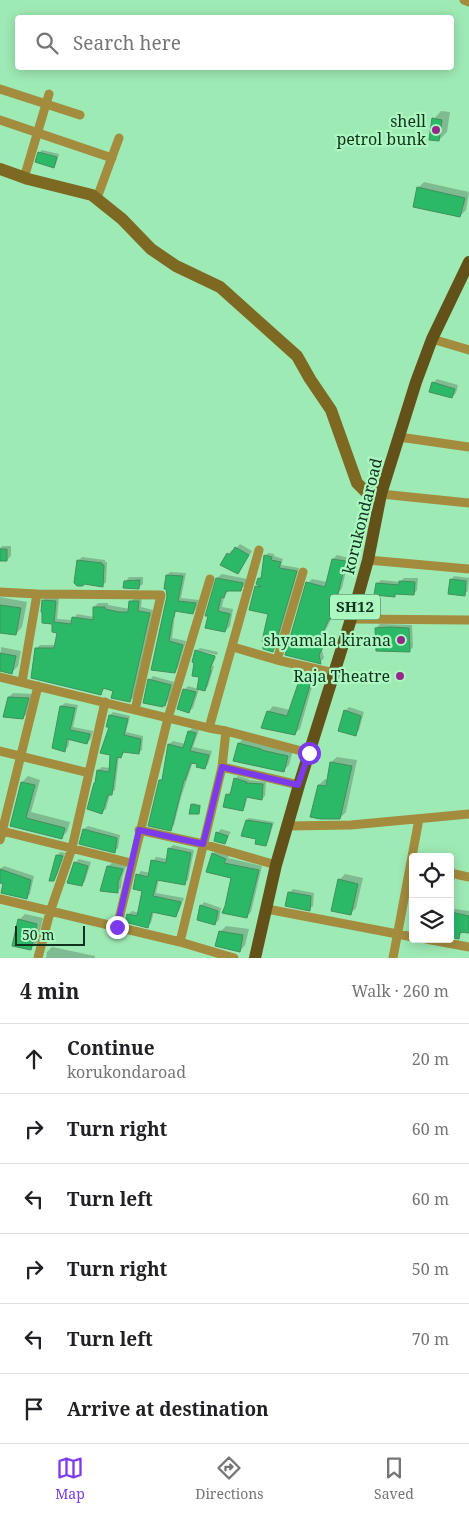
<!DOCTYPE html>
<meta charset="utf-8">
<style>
:root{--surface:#fff;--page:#f6f6f6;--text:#202124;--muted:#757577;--line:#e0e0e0;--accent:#7c3aed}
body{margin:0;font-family:"Noto Serif",serif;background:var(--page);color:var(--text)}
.controls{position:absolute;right:15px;bottom:15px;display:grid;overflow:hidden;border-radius:5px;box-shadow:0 2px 12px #0003}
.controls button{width:45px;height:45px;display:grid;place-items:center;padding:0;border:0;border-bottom:1px solid var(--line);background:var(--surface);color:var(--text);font:25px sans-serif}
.scale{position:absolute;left:15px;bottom:12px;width:70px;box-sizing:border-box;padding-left:5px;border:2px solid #12311d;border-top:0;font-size:14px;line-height:18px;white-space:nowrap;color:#12311d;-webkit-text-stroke:4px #abf8c1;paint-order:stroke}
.stop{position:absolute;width:15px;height:15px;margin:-11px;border:4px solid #7c3aed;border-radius:50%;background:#fff}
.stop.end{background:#7c3aed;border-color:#fff;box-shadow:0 1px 5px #0008}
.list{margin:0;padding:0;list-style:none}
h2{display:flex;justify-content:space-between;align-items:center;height:65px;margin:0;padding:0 20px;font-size:21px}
h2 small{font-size:16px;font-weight:400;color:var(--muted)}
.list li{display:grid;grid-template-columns:32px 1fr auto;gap:15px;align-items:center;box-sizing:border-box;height:70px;padding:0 20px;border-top:1px solid var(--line)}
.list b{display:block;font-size:19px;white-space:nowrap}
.list p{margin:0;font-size:16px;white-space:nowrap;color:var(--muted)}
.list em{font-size:16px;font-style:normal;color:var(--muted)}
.icon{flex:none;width:28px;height:28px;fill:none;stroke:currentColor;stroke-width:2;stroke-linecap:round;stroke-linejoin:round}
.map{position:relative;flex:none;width:469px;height:958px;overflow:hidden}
.search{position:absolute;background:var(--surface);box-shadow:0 2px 12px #0003;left:15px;right:15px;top:15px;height:55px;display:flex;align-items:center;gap:12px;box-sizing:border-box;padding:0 18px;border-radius:5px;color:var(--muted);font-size:19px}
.sheet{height:485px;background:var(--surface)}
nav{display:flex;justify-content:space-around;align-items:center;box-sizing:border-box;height:70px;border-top:1px solid var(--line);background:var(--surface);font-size:14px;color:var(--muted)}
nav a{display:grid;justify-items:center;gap:2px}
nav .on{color:var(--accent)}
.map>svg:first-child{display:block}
.shadow{fill:#0003}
.building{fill:#2bb867;stroke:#448f5d}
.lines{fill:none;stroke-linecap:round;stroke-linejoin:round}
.street{stroke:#a38c3e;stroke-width:9}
.secondary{stroke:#7e6923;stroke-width:12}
.primary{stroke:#625219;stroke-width:12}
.route{stroke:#7c3aed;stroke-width:6}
.poi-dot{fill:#95288a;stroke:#abf8c1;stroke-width:2}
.labels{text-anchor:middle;stroke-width:4.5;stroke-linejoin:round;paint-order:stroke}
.shield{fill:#abf8c1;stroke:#406d4e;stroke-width:1}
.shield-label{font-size:15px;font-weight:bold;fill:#12311d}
.poi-label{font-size:16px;fill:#12311d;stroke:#abf8c1;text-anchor:end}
.street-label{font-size:16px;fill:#12311d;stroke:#abf8c1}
</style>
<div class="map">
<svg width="469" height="958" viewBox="0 0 469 958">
<rect width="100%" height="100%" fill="#9eeab4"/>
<!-- shadow -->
<path class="shadow" d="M441,111L450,112L447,132L439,140L434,119Z
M42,150L59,154L56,164L54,167L37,161L40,152Z
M424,182L469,192L466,210L460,216L418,188Z
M437,379L458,385L456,393L452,397L433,383Z
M240,544L252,551L238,573L222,565L228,554L232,550L234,551Z
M2,546H11V556L7,560H0V548Z
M268,553L274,554V556L283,559L281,565L299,568L276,648L272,651L269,613L256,587L259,584V578L263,574L265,556Z
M337,555L349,558L342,588L337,595L334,614L321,639L327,641L322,650L324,658L320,662L286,654L308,583L312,579L327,582L333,559Z
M82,557L105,560V562H107L106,582L102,586L78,561Z
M170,572L186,573L181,598L199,600L196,609L193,612L177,610L175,614L172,638L186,641L178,668L175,672L152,669L168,596L167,575Z
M222,574L247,579L245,585L240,590H229L224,597L222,607L233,609L230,626L225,631L206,627L217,578Z
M454,576L469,578L468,591L464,594L451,580Z
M129,577H143V584L139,587L126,581Z
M404,578H418L417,590L414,594L397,593L394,596L377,584L381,580L400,582Z
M0,597L27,602L22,627L16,634L0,631Z
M47,597H59L57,619L73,620L77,614L94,617V607L98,603H108V605L130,609L131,602L134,598H142L141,607L153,610L134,697L130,701L114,690L105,688L100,694L36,649L40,645H56L59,632L43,601Z
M380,624L412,625L413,647L409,651L376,628Z
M1,647L21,651L18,666L12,672L0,670Z
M200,648L218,652L217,655L197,650Z
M196,652L216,657L212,666H214L208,686L205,690L199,689L193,708L189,711L184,690L188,686L198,689L201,676Z
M308,667L317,669L300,729L294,734L268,712L273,706L290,710L303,673Z
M153,676L174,682L169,700L165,704L150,680Z
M13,693L32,694L27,714L23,718L9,697Z
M65,703L78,705L73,727L93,731L91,739L87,743L70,739L68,747L64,751L61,706Z
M349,707L364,712L359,730L355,734L345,711Z
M113,712L130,716L126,732L143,736L142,750L138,753L125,751L121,757L119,756L115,790L110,794L106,809L102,812L95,784L98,770L102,767L110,768V715Z
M193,728L199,730L193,747L212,751L208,764L205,768L193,762L181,797L174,825L170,829L160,780L163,778L169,744L173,741L185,744L189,731Z
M245,737L293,750L289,765L283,771L235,760L239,743Z
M337,757L357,760L346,812L340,818L319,785L325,779L328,780L331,762Z
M28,776L40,780L31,812L70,822L67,832L61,838L11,826L22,782Z
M238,776L249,779V780L266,782L265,796L262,799L248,796L245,807L242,810L227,795L230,792H232L235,779Z
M193,803L201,805L198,813L192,805Z
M249,818L274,822L268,842L265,845L257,838L247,820Z
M88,826L120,835L118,848L115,851L84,829Z
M221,829L231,832L225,842L217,833Z
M173,845L194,850L188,880L184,884L159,879L156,893L184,898L179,911L175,915L154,911L151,923L147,926L128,915L132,911L139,913L144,890L138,875L141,871L150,873L153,861L156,857L168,859L169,849Z
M217,849L229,855L228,858L262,866L251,912L247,916L232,877L213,854Z
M60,852L65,853L57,876L53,880L57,856Z
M79,859L91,862L85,881L82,885L75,863Z
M112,863L126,866L122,878L121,888L117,891L108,866Z
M4,866L34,876L30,894L27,897L0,881V869Z
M345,874L363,878L356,908L350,914L339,880Z
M293,889L314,893L313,906L309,909L289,893Z
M204,902L221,908L219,920L215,924L201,906Z
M455,909L469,911V932L463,931L459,937L451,912Z
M25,914L43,918L37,943L31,948L19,920Z
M226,926L249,929L245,945L240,951L220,932Z
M52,947L95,956V958H46L47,952Z"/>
<!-- building -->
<path class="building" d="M432,118L442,120L439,141L429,140Z
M38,152L57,157L54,168L35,162Z
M417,187L465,198L460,217L413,207Z
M432,382L455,389L452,398L429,392Z
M235,547L249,555L238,574L220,565L227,553L230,555Z
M0,549H7V561H0Z
M264,555L272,557L271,560L281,562L279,568L297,571L273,652L263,649V641H262L268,614L249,610L255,586L261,587L256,584L258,578L261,579Z
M332,559L346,561L338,594H336L334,600L331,619H329L318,643L324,645L319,655L321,664L285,655L306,582L325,587Z
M77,560L102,563V565H104L103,587L84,584L83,586H77L74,583Z
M166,575L183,576L178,601L196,603L193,614L175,611L174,617H173L169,641L183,645L175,673L151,670L167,596L166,589H164Z
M216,578L243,583L241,591H226L224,598L221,597L218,611L230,614L225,632L205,628L208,616H205Z
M450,579L466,581L465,596L448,594Z
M140,580L139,589L123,588L124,581Z
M399,581L415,582L414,595L395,594V597L374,595L376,583L399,585Z
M42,600L56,601L54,622L71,624L72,617L93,620V607H105V609L119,612H128L129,601H139L138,611L150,613L130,702L111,698L113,691L103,688L101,695L31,678L35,648H54L57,633L52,632V624L42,623V612H41Z
M0,605L21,608L16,635L0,633Z
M390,627L409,628L410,652L376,651L375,628Z
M195,650L215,656L210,669L211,670L205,691L197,689L199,677L192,676L194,663L192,662Z
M0,653L16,656L12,674L0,671Z
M302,672L313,675L295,735L261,728L267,711L287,716Z
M148,679L171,685L165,706L163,705V707L143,703Z
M183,689L196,692L189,713L177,709Z
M8,697L29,698L23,719L3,717Z
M60,706L75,708L70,730L90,734L87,744L67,739L65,752L52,748Z
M344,710L361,716L356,736L338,731Z
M109,715L128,719L124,735L141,739L139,754L123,752L121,758L117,757L112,795H108L102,814L87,809L94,783H95L97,770L109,772L110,755L100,753L109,727H106Z
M188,731L196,733L190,751L209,755L205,769L196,767L197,764L191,763L185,780H184L171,831L148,826L159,780H162L168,744L183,748Z
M238,743L261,749V750L288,756L284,772L233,761Z
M330,762L352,766L340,819H320L310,817L318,785L326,786Z
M234,778L247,782L246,783L263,784L262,800L246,797L243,811L223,807L226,794L230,795Z
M21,782L35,785L26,818L65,828L62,839L10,826Z
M191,804L200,806L199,814H189Z
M246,820L272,824L266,846L255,844L256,839L241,836Z
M83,829L117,838L115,853L79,844Z
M216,832L228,836L225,844L214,841Z
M168,848L191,853L185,885L157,880L153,896L181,902L176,917L152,912L148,928L125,922L127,914L137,916L142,891L133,889L136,874L148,877L151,860L166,863Z
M212,853L226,859L224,863L259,870L247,918L222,913L225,906L231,878L206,872Z
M56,855L63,856L54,881H49Z
M74,862L88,866L82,886L67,883Z
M107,866L123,869L118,882V893L100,891Z
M0,869L31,880L27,899L1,893L3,884L0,883Z
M338,879L358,884L351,915L331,911Z
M288,892L311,896L310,911L285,906Z
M200,905L218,911L215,925L197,920Z
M450,912L469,916V933L460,932L459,939L450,937Z
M18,919L37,924L31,950L12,946Z
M219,931L243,935L240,952L215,946Z"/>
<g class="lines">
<!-- street -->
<path class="street" d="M464,0L469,2
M0,89L80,115
M0,120L112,158
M24,178L49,94
M97,198L119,138
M432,339L469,350
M399,437L469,447
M381,494L469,503
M368,560L469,569
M0,592L37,594L161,595L135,710
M351,619L469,620
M233,647L277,660L334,673
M277,660L303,572
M0,677L209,728L226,731L309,753
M22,682L37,594
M209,728L259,550
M0,751L89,773
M222,767L299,785
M288,826L351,825L469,814
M139,830L203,844L276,865
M2,831L131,863
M0,840L38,686
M450,873L469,877
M0,899L180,942L234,958
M267,909L413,937
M117,927L168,718L210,579
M426,939L469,947
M180,942L222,767L226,731
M38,958L50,912L72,848L105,702
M393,958L419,819"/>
<!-- secondary -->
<path class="secondary" d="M0,169L28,179L92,195L122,219L151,249L176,266L220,287L297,356L310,379L331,410L357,483L366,492L381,494"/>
<!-- primary -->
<path class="primary" d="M255,958L276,865L299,785L356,603L368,560L381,494L416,382L432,339L469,262"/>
</g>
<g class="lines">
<!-- route -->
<path class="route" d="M117,927L139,830L203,844L222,767L298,785L309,753"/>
</g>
<!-- markers -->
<g class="poi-dot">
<circle cx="436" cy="130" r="5"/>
<circle cx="401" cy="640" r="5"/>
<circle cx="400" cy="676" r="5"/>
</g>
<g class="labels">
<!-- shield labels -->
<rect class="shield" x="330" y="594.5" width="50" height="25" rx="4"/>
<g class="shield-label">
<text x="355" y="612">SH12</text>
</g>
<!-- poi labels -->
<g class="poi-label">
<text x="426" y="127">shell<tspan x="426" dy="18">petrol bunk</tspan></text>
<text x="391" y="646">shyamala kirana</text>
<text x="390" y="682">Raja Theatre</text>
</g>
<!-- street labels -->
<g class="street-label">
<text transform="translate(362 516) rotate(-76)" y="6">korukondaroad</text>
</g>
</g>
</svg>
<div class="controls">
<button><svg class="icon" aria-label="locate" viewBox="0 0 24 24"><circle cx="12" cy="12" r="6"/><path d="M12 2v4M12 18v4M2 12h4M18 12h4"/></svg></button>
<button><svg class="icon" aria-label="layers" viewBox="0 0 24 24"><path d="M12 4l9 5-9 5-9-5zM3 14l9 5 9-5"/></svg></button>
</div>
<div class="scale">50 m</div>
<div class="stop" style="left:309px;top:753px"></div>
<div class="stop end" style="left:117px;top:927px"></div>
<div class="search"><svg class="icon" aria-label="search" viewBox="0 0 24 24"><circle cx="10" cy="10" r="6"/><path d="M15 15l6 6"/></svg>Search here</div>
</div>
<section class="sheet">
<h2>4 min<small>Walk · 260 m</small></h2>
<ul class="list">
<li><svg class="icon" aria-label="ahead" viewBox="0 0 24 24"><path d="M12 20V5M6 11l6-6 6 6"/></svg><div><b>Continue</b><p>korukondaroad</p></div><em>20 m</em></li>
<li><svg class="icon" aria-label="right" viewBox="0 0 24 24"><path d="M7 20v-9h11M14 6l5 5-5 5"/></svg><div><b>Turn right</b></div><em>60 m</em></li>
<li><svg class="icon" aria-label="left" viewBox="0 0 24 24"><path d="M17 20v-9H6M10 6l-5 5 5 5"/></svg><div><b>Turn left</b></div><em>60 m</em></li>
<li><svg class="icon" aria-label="right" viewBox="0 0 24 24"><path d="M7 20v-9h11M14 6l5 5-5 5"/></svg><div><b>Turn right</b></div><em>50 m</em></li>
<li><svg class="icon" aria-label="left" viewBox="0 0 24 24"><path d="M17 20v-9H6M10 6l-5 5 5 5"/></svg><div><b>Turn left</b></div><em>70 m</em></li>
<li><svg class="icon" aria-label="arrive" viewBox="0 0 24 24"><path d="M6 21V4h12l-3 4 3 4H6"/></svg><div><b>Arrive at destination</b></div></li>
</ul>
</section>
<nav>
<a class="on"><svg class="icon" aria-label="map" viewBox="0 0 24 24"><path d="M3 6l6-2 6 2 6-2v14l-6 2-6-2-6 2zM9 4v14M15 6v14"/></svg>Map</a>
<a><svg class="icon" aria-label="directions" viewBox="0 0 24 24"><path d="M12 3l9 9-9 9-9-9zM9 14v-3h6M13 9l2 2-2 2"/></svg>Directions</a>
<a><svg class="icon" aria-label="saved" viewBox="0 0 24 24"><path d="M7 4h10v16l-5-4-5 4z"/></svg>Saved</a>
</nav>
